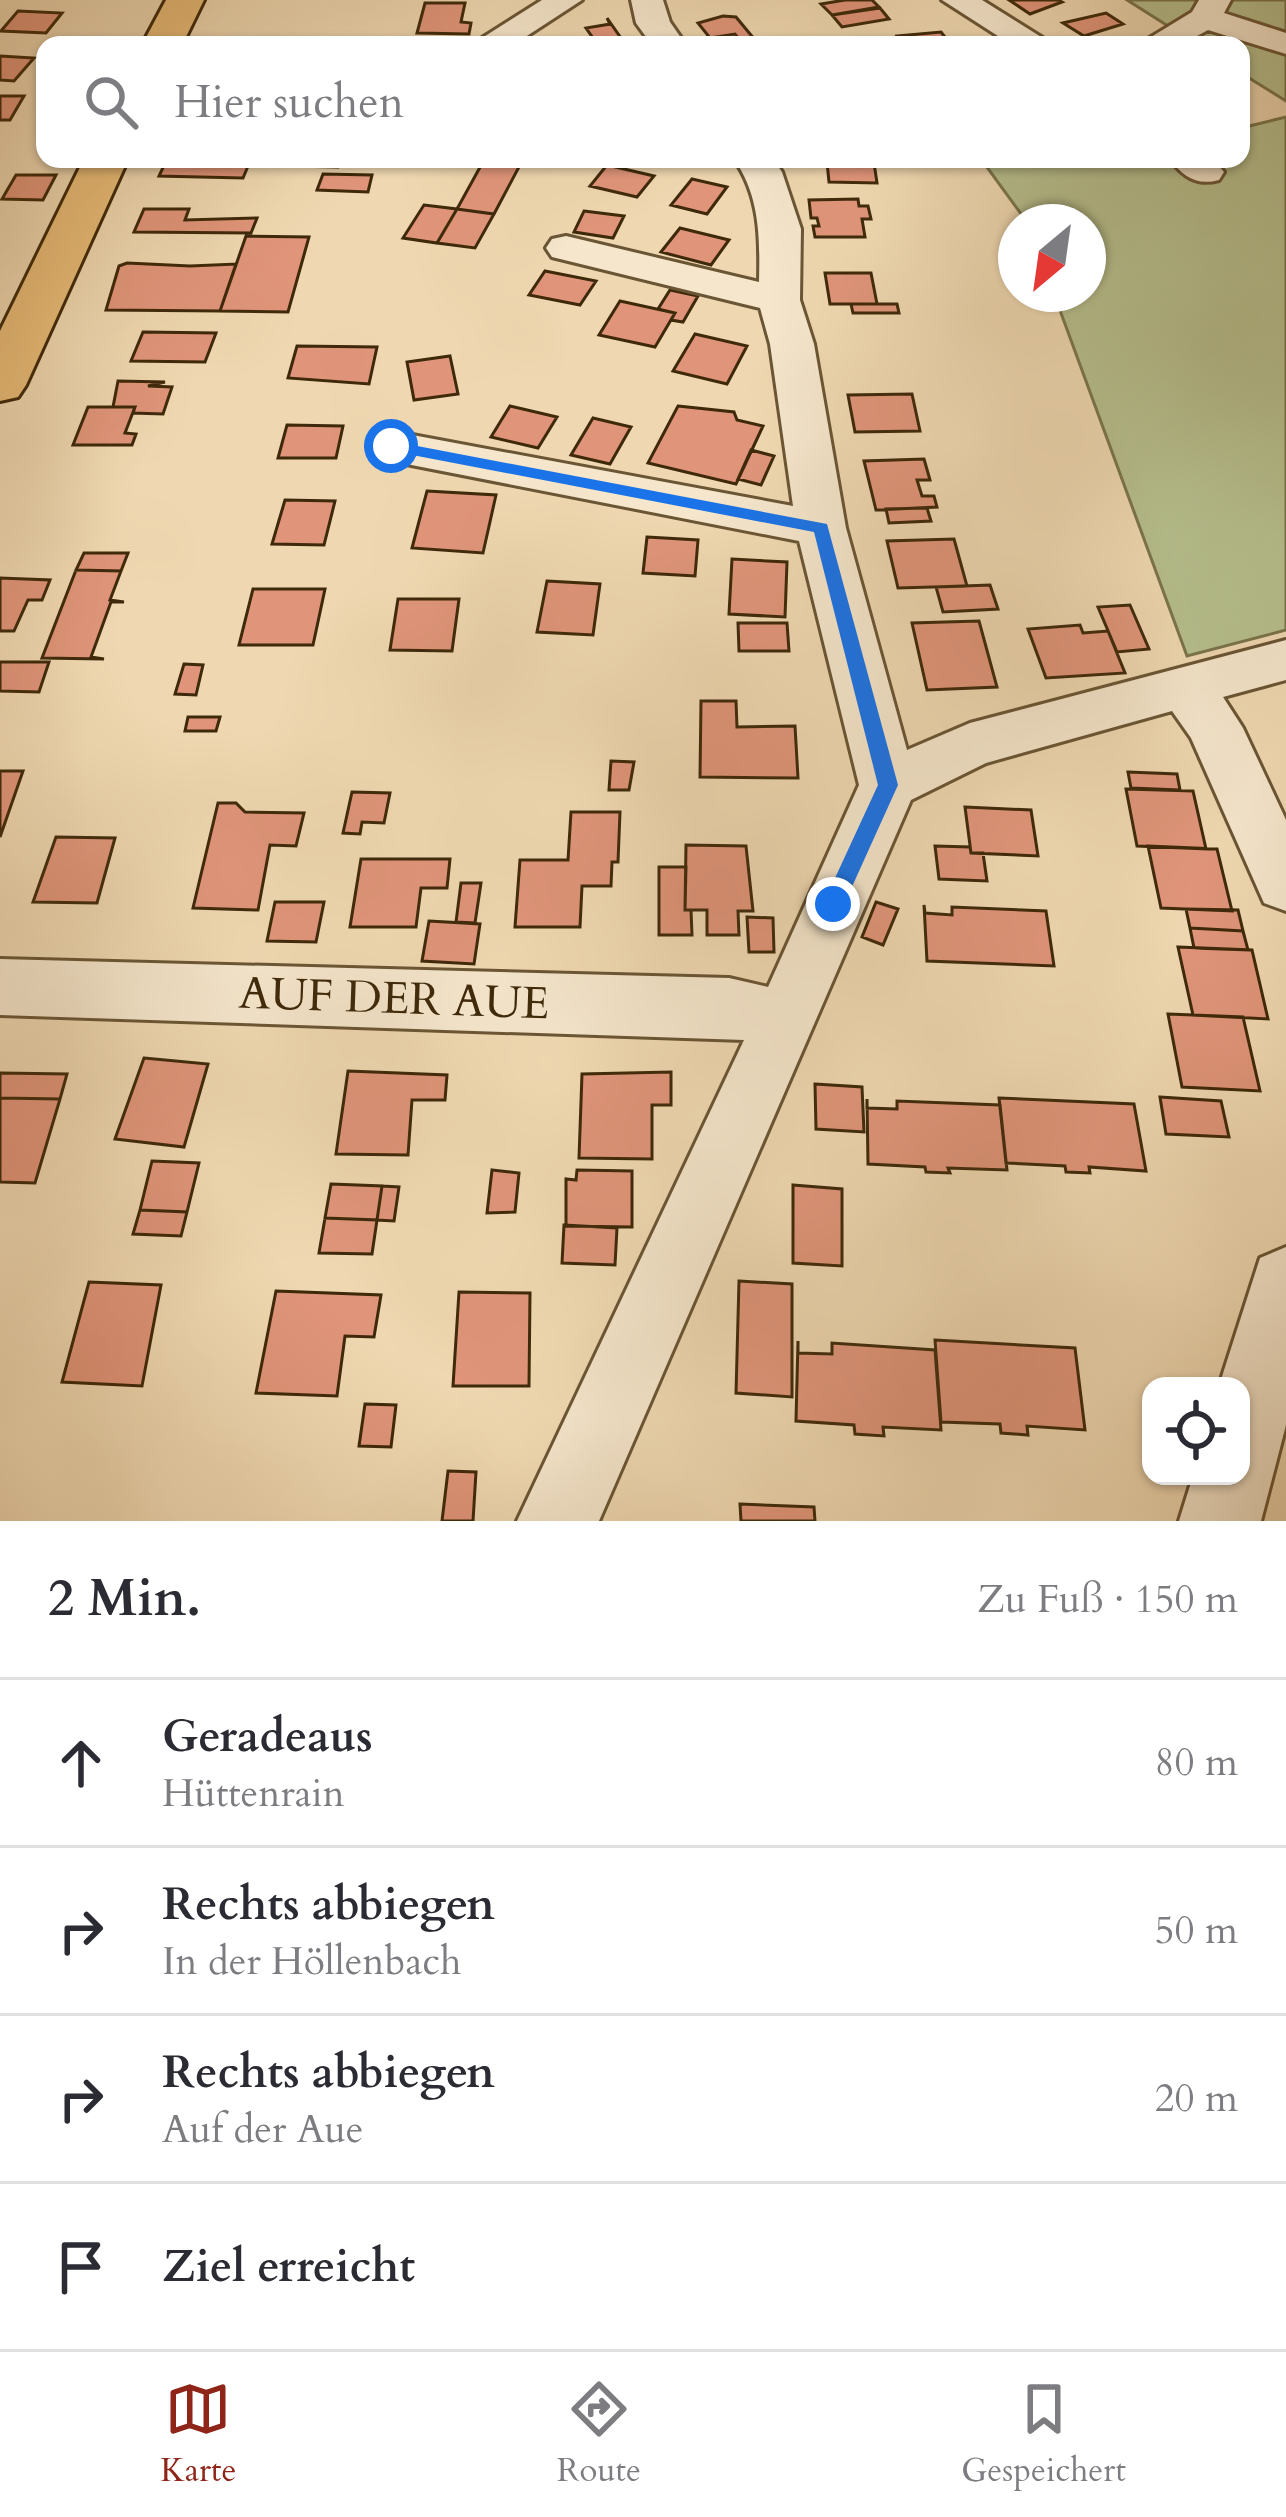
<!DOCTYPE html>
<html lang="de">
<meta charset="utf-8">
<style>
:root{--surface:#fff;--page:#f2f2f3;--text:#2b2b33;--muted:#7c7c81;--line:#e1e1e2;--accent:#8f2418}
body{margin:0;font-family:Cardo,serif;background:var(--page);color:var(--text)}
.controls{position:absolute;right:36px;bottom:36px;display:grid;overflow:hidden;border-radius:24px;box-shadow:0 3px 9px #0004}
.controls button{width:108px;height:108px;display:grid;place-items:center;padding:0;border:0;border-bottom:3px solid var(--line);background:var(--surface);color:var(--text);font:60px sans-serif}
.compass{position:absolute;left:998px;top:204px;width:108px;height:108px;border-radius:50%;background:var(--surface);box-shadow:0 3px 9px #0004;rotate:209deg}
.stop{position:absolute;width:36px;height:36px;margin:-27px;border:9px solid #1a73e8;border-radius:50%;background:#fff}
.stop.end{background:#1a73e8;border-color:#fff;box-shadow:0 3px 12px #0008}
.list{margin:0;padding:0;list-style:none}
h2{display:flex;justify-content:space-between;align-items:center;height:156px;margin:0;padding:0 48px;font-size:51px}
h2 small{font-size:39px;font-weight:400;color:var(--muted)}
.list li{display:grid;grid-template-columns:78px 1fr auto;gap:36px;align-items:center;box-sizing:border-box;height:168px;padding:0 48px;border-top:3px solid var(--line)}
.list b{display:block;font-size:45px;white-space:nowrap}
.list p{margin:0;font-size:39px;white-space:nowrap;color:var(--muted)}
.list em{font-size:39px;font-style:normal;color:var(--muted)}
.icon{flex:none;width:66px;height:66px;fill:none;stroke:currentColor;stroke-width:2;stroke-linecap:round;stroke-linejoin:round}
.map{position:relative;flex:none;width:1286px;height:1521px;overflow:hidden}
.search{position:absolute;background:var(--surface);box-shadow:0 3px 9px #0004;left:36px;right:36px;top:36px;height:132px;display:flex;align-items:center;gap:30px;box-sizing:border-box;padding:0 42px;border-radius:24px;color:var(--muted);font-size:45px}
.sheet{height:828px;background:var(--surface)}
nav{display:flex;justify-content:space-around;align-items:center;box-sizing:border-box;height:168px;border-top:3px solid var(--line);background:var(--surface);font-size:33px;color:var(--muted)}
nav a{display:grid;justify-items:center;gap:6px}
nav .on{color:var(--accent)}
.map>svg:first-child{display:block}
.green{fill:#b6bf8e;stroke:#7a744c;stroke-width:3}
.building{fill:#e0957a;stroke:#3e290a;stroke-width:3}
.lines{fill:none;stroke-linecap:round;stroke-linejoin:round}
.minor-casing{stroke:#6a5534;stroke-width:6}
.major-casing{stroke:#3e290a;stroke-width:6}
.minor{fill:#f5e6cc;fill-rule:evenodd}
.major{fill:#e8bc78;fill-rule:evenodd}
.route{fill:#1a73e8}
.labels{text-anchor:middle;stroke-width:12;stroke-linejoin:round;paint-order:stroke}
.street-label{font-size:45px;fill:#3e290a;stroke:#f5e6cc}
</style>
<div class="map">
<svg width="1286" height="1521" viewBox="0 0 1286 1521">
<rect width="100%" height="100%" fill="#efd8b1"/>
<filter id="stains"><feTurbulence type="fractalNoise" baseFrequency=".00167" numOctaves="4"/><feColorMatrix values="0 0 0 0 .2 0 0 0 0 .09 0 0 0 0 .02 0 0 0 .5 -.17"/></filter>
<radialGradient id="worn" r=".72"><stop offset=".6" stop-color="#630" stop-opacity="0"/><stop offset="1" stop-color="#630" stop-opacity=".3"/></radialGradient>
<!-- green -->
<path class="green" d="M1127,0H1286V101L1241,73V45H1198Z
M1286,117V630L1187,656L1054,294H1088V222H1027L981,159H1241V128Z"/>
<!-- building -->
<path class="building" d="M845,0H872L879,7L832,15L821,4Z
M1009,0H1058L1062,2L1030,14Z
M425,3H465L461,22L471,23L469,34L417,33Z
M880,8L889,19L842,27L832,15Z
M18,11L62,13L46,33L1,31Z
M1106,13L1123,24L1084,36L1063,23Z
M723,16L736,17L755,40L741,42L735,34L710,38L698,23Z
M607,18L623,41L598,45L586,28L610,24Z
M941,32L951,45H902L897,36Z
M0,56L34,58L14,81L0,80Z
M0,96H24L10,120H0Z
M167,159H251L243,178L159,176Z
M293,159H341L338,167L291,166Z
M484,160L520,165L494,214L457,209Z
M827,162L874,163L877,183L829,182Z
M607,165L654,176L637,197L590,186Z
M323,174L372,175L368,192L317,190Z
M16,175H56L43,200L2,199Z
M692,179L727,187L707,214L671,205Z
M858,199L859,206H868L871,219H862L865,237H815L813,226H819L817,218H811L809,200Z
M424,205L457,209L437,243L403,238Z
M144,209H189L185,220L257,218L251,233L134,232Z
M457,209L494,214L475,248L437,243Z
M584,211L624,216L613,238L574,232Z
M680,228L729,240L711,265L661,252Z
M246,236L309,237L288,312L220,311Z
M127,263L190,266L236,264L220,311L106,310L119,266Z
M545,271L596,281L580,305L529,295Z
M825,273H871L877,304H830Z
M670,290L698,296L683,322L671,320L675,313L658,309Z
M620,301L675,313L655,347L599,335Z
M851,304H897L899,313H853Z
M143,332L216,333L205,362L131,361Z
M695,334L747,346L727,384L673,371Z
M297,346L377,347L369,384L288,378Z
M450,356L458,394L414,400L407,362Z
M118,381L165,382L148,386L172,387L163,414L133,413L135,407H113Z
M912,394L920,431L855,432L848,395Z
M510,406L557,417L538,448L491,437Z
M678,406L734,412L737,420L763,426L736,484L648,463Z
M88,407H135L125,433L136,434L132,445H73Z
M593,418L631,427L610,464L571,455Z
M287,425L343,426L336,458H278Z
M751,450L774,456L761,485L738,479Z
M924,459L930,480H917L922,496H934L937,507L876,510L864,461Z
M427,491L496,495L483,553L412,548Z
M285,500L335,501L324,545L272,544Z
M927,508L931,521L889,523L886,509Z
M647,537L698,540L695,576L643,573Z
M954,539L967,586L898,588L887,541Z
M84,553H128L121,571L76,570Z
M732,559L787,562L785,617L729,614Z
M76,570L121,571L110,600L124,602H111L91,657L104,659L42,658Z
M0,578L50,580L42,600H28L14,631H0Z
M547,581L600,584L593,635L537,632Z
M990,585L998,609L943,612L936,587Z
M253,589H325L313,645H239Z
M398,599H459L452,651L390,650Z
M1130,605L1149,649L1117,652L1098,607Z
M979,621L997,687L927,690L912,623Z
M738,623H787L789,651H739Z
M1080,625L1083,633L1108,631L1125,673L1046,678L1028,629Z
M0,662H49L39,692L0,691Z
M184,664L203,665L196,695L175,694Z
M701,701H736L737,727L795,726L798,778L700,777Z
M188,717H220L216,731H185Z
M611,761L634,762L629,790H609Z
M0,771H23L0,837Z
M1128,772L1177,774L1180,790L1131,788Z
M1126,789L1193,791L1206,849L1137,846Z
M352,792L390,793L384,823L362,822L360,834L343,833Z
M218,803H236L245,812L304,813L296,846L270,845L258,910L193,908Z
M965,807L1031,810L1038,856L971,853Z
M571,812H620L618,862H612L611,886H582L580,927H515L520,860H568Z
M56,837L115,838L97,903L33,902Z
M686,845L746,846L753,911H738L739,935H707V910H685Z
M935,846L970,847L971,853H983L987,881L939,879Z
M1148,846L1217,849L1232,911L1161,908Z
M361,859H450L447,888H421L416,927H350Z
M659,867H686L685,910H691L692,935H659Z
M461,883H481L475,923L456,922Z
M275,902H324L316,942L267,941Z
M876,902L898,909L883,945L862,937Z
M924,905L925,913L952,915V907L1046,911L1054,966L927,961Z
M1186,909L1238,910L1243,931L1190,928Z
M747,917L773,918L774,952H749Z
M429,921L480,924L474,964L422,961Z
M1190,928L1243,931L1248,950L1194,948Z
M1178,947L1252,950L1268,1019L1193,1015Z
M1168,1014L1243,1017L1260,1091L1182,1087Z
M144,1058L208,1064L184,1147L115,1139Z
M348,1071L447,1075L445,1100H412L408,1155L336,1154Z
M671,1072V1105H652V1159L579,1158L582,1074Z
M0,1073L67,1074L60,1099L0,1098Z
M815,1084L862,1087L864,1132L816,1129Z
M1160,1097L1221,1101L1229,1137L1166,1134Z
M0,1098L60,1099L35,1183L0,1182Z
M999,1098L1134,1104L1146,1171L1089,1167L1090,1173L1066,1172L1065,1166L1006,1163Z
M867,1099V1108L897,1109V1101L1000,1105L1007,1170L948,1168L950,1173L926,1172L925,1167L868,1164Z
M152,1161L199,1163L187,1212L140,1210Z
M492,1170L519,1173L515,1212L487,1213Z
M577,1170L632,1171V1227L566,1226V1179L576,1180Z
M331,1184L382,1186L377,1220L325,1218Z
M793,1185L842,1189V1266L793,1263Z
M382,1186L399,1187L394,1221L377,1220Z
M140,1210L187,1212L181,1236L133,1234Z
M325,1218L377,1220L372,1254L319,1253Z
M564,1225L617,1228L615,1265L562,1263Z
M739,1281L792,1284V1397L736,1393Z
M89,1282L161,1285L142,1386L62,1382Z
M276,1291L381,1295L374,1337L345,1336L337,1396L256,1393Z
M459,1292L530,1293L529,1386H453Z
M935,1340L1075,1348L1085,1430L1027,1426L1028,1435L1001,1433L1000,1424L941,1422Z
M798,1341V1353L832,1354V1343L935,1350L941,1430L883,1427L884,1436L855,1434L854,1425L796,1421Z
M365,1404L396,1405L391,1447L359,1446Z
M448,1471L476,1472L473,1521H442Z
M740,1504L814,1507L815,1521H741Z"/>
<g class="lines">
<!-- minor casing -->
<g class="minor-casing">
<path id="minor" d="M542,0H582L513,45H471Z
M631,0H663L670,22L686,45H652L636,23Z
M942,0H982L1054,45H1012Z
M1199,0H1231L1224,13L1286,33V54L1208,30L1181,45H1138L1192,12Z
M734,159H773L782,172L801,229L800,300L814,344L846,528L907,750L970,723L1286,640V680L1223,697L1243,728L1286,820V911L1264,903L1191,738L1172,711L986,763L911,800L599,1521H517L744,1040L0,1015V959L729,978L768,987L859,785L799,541L391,461L374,457L367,446L374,435L391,431L793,506L770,344L760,308L552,257L546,248L552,239L566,236L759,282C760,238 760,196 734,159Z
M1170,159H1213L1224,172L1219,180C1197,186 1183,177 1170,159Z
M1286,1247V1425L1261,1521H1179L1193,1476H1241V1386H1219L1260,1258Z"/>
</g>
<!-- major casing -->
<g class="major-casing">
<path id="major" d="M166,0H204L182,45H142Z
M84,159H128L26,385L18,397L0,401V331Z"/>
</g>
<!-- minor -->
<use href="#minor" class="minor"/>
<!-- major -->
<use href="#major" class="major"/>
</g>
<!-- route -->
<path class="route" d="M391,441L827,524L898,785L841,911H826L823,904L878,785L814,532L386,450V443Z"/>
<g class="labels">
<!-- street labels -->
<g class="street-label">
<text transform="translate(394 997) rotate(2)" y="16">AUF DER AUE</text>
</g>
</g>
<rect width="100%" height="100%" filter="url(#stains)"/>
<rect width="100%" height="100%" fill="url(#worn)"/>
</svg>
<div class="controls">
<button><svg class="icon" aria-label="locate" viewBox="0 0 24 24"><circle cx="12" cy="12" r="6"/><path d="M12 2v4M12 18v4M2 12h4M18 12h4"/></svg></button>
</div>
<svg class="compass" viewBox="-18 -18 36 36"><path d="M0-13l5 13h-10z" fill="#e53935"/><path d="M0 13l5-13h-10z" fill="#7c7c81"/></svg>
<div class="stop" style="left:391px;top:446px"></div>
<div class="stop end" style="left:833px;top:904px"></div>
<div class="search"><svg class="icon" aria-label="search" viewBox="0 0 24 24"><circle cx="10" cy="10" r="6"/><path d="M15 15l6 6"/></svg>Hier suchen</div>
</div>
<section class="sheet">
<h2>2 Min.<small>Zu Fuß · 150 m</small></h2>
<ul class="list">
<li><svg class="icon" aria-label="ahead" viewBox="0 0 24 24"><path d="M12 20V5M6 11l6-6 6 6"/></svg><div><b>Geradeaus</b><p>Hüttenrain</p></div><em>80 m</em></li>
<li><svg class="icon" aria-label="right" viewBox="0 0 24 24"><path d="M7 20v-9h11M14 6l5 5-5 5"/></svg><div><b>Rechts abbiegen</b><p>In der Höllenbach</p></div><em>50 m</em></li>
<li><svg class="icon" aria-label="right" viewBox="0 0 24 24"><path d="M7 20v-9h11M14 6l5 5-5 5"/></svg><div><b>Rechts abbiegen</b><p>Auf der Aue</p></div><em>20 m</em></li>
<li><svg class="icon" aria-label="arrive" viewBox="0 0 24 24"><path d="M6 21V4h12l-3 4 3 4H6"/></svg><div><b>Ziel erreicht</b></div></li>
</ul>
</section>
<nav>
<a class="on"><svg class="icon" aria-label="map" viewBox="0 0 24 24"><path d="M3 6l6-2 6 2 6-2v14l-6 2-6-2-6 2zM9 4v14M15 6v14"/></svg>Karte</a>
<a><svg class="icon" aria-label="directions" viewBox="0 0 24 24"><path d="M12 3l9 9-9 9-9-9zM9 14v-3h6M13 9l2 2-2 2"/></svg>Route</a>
<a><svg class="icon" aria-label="saved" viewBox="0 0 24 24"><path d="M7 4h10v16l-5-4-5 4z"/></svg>Gespeichert</a>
</nav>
